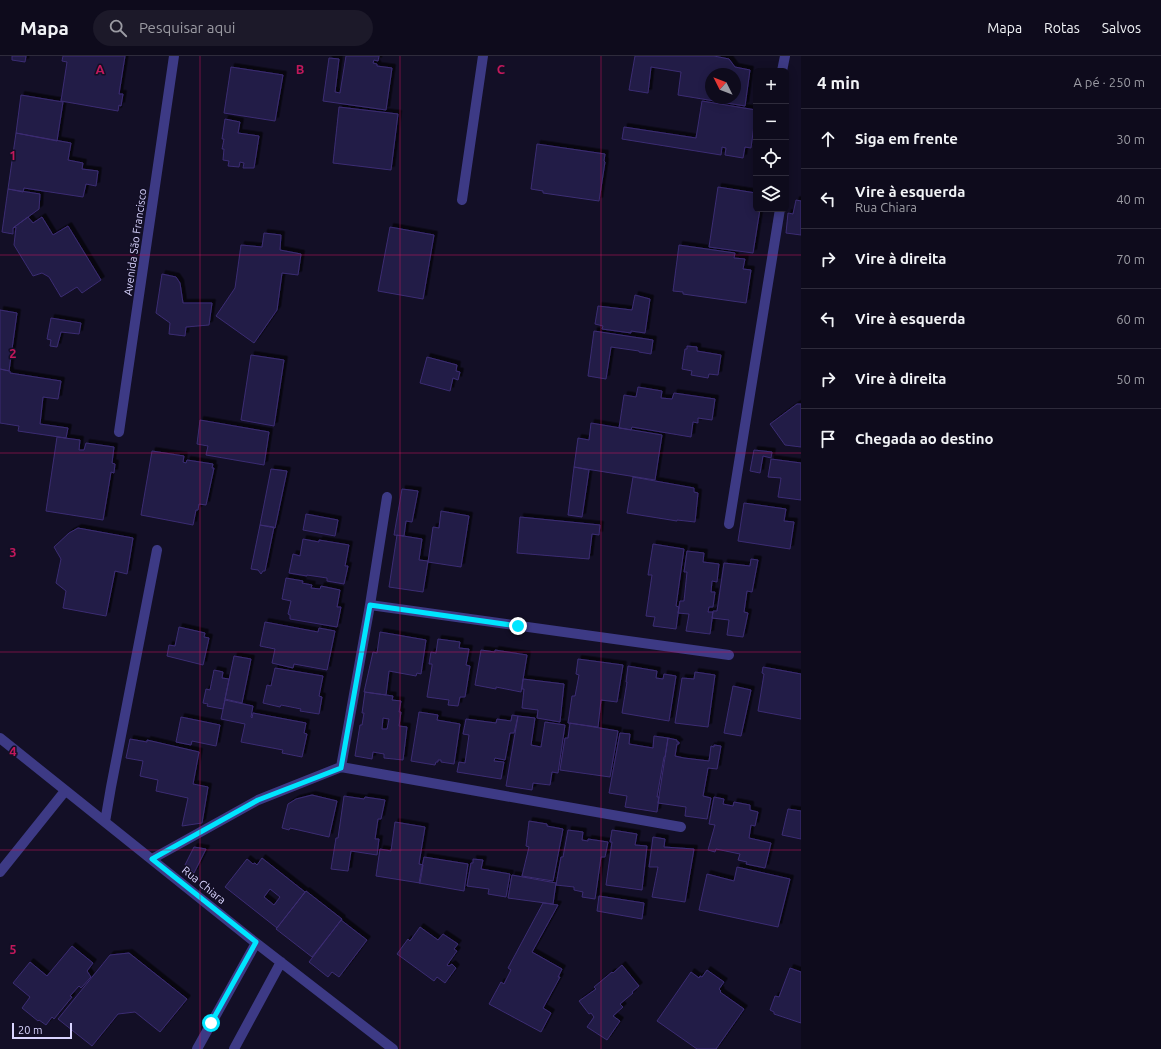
<!DOCTYPE html>
<html lang="pt">
<meta charset="utf-8">
<style>
:root{--surface:#0e0b1c;--page:#1c1929;--text:#f1f3f6;--muted:#9b9ba3;--line:#2e2b3b}
body{margin:0;font-family:Ubuntu,sans-serif;background:var(--page);color:var(--text)}
.controls{position:absolute;right:12px;top:12px;display:grid;overflow:hidden;border-radius:6px;box-shadow:0 2px 10px #0003}
.controls button{width:36px;height:36px;display:grid;place-items:center;padding:0;border:0;border-bottom:1px solid var(--line);background:var(--surface);color:var(--text);font:20px sans-serif}
.compass{position:absolute;left:705px;top:12px;width:36px;height:36px;border-radius:50%;background:var(--surface);box-shadow:0 2px 10px #0003;rotate:312deg}
.scale{position:absolute;left:12px;bottom:10px;width:60px;box-sizing:border-box;padding-left:4px;border:2px solid #d9d4ff;border-top:0;font-size:11px;line-height:14px;white-space:nowrap;color:#d9d4ff;-webkit-text-stroke:3px #130f26;paint-order:stroke}
.stop{position:absolute;width:12px;height:12px;margin:-9px;border:3px solid #00e5ff;border-radius:50%;background:#fff}
.stop.end{background:#00e5ff;border-color:#fff;box-shadow:0 1px 4px #0008}
.list{margin:0;padding:0;list-style:none}
h2{display:flex;justify-content:space-between;align-items:center;height:52px;margin:0;padding:0 16px;font-size:17px}
h2 small{font-size:13px;font-weight:400;color:var(--muted)}
.list li{display:grid;grid-template-columns:26px 1fr auto;gap:12px;align-items:center;box-sizing:border-box;height:60px;padding:0 16px;border-top:1px solid var(--line)}
.list b{display:block;font-size:15px;white-space:nowrap}
.list p{margin:0;font-size:13px;white-space:nowrap;color:var(--muted)}
.list em{font-size:13px;font-style:normal;color:var(--muted)}
.icon{flex:none;width:22px;height:22px;fill:none;stroke:currentColor;stroke-width:2;stroke-linecap:round;stroke-linejoin:round}
.map{position:relative;flex:none;width:801px;height:993px;overflow:hidden}
header{display:flex;align-items:center;gap:24px;box-sizing:border-box;height:56px;padding:0 20px;background:var(--surface);border-bottom:1px solid var(--line)}
header strong{font-size:19px}
nav{display:flex;gap:22px;margin-inline-start:auto;font-size:14px}
.search{width:280px;height:36px;background:var(--page);display:flex;align-items:center;gap:10px;box-sizing:border-box;padding:0 14px;border-radius:22px;color:var(--muted);font-size:15px}
main{display:flex}
aside{flex:1;background:var(--surface)}
.map>svg:first-child{display:block}
.building{fill:#241b47;stroke:#3b2d73;fill-rule:evenodd;filter:url(#shadow)}
.lines{fill:none;stroke-linecap:round;stroke-linejoin:round}
.minor{stroke:#3d3a85;stroke-width:10}
.route{stroke:#00e5ff;stroke-width:5}
.grid{fill:none;stroke:#c2185b;stroke-width:1;stroke-opacity:0.55}
.labels{text-anchor:middle;stroke-width:3;stroke-linejoin:round;paint-order:stroke}
.street-label{font-size:11px;fill:#d9d4ff;stroke:#130f26}
.grid-label{font-size:13px;text-anchor:middle;font-weight:bold;fill:#c2185b;stroke:#130f26;stroke-width:3;stroke-linejoin:round;paint-order:stroke}
</style>
<header>
<strong>Mapa</strong>
<div class="search"><svg class="icon" aria-label="search" viewBox="0 0 24 24"><circle cx="10" cy="10" r="6"/><path d="M15 15l6 6"/></svg>Pesquisar aqui</div>
<nav><a>Mapa</a><a>Rotas</a><a>Salvos</a></nav>
</header>
<main>
<div class="map">
<svg width="801" height="993" viewBox="0 0 801 993">
<defs>
<filter id="shadow"><feDropShadow dx="3.5" dy="-3.5" stdDeviation="0" flood-color="#0009"/></filter>
</defs>
<rect width="100%" height="100%" fill="#130f26"/>
<!-- building -->
<path class="building" d="M12,0H26L25,6L12,4Z
M63,0H125L119,38H123L121,50L119,49L118,55L61,45L67,6L62,5Z
M346,0H379L378,5L374,4L373,7L377,8V10L392,12L386,54L323,45L329,2L339,3L335,36L340,37Z
M635,0H714L729,3L735,11L750,14L745,50L678,39L681,16L651,11L648,37L629,34ZM711,18H735V42H711Z
M231,11L283,19L275,65L224,57Z
M21,39L63,46L57,85L16,77Z
M702,45L756,54L751,92L745,91L743,102L725,99L726,92L722,91L721,99L622,83L624,71L696,82Z
M339,51L398,58L391,114L333,107Z
M225,63L240,66L238,77L259,80L254,112H243L244,107L240,106L239,111L228,110L229,105L223,104L224,93H222L224,83H222Z
M16,77L71,87L68,104L83,107L82,113L98,115L96,130L86,128L83,141L24,132L23,136L8,133Z
M537,88L605,98L604,105L605,106L599,145L543,137V135L531,133Z
M718,131L756,137V153H760L753,197L709,191Z
M8,133L40,138L39,153L13,172V178L2,176Z
M796,144L801,145V179L786,177L788,157L793,158Z
M28,161L33,167L42,161L53,179L68,170L101,224L82,237L77,231L61,241L49,221L42,217L33,220L14,189L16,171L13,172Z
M390,171L434,179L423,243L378,235Z
M264,177L281,179L280,194L301,198L298,219L282,217L277,254L254,287L216,260L235,232L241,189L262,191Z
M679,189L735,197L734,202L745,203L743,213L751,214L746,247L683,238V236L673,235Z
M162,218L176,221L180,227L183,247H212L209,269L186,271L185,280L169,278L170,267L156,257Z
M635,239L650,243L645,277L631,275V277L602,273L603,270L595,268L598,250L632,254Z
M0,254L17,257L9,315L0,313Z
M51,262L81,267L79,278L61,276L57,291L50,290L51,284L47,283Z
M594,275L653,284L651,298L639,296V295L611,291L606,323L588,320Z
M687,290L697,291V295L721,299L718,319L709,318L708,322L691,319L692,315L682,313L685,293H687Z
M251,299L284,304L274,370L241,364Z
M427,301L457,309L456,315L460,316L458,324L453,322L450,335L420,327Z
M0,313L10,315V317L61,325L58,343L43,341L40,368L68,372L66,382L18,375L19,370L0,367Z
M638,331L662,335L661,342L672,343L674,337L715,343L712,364L698,362V367L693,366L691,381L632,371L631,374L619,372L624,339L636,341Z
M797,348H801V391L785,389L770,368Z
M200,364L269,376L264,409L206,399L208,390L197,388Z
M591,367L662,379L655,424L574,411L578,382L589,384Z
M57,381L80,384L79,394H84L86,387L114,391L112,407L115,408L114,417L111,416L103,464L46,455Z
M754,394L772,396L771,402L763,400L760,417L750,415Z
M152,395L184,400L183,406L186,407L187,404L213,408L212,412H214L206,449L199,448L198,454H196L193,469L141,459Z
M771,403L801,407V444L778,441L781,422L768,421Z
M574,411L589,414L582,461L568,459Z
M271,413L287,415L275,472L260,469Z
M633,421L694,432V436L698,437L695,466L677,464V465L627,457Z
M402,433L418,435L412,466L406,465L404,480L394,479Z
M744,447L786,453L784,465L794,466L790,493L738,485Z
M441,455L469,460L461,511L428,506L433,471L439,472Z
M306,458L338,464L335,480L303,474Z
M520,461L600,469L599,479L592,478L589,503L517,497Z
M260,469L274,471L265,515H263L261,518L258,514L251,513Z
M78,472L133,482L127,518L115,515L106,560L63,552L66,535L56,527L61,503L54,491L69,477Z
M397,479L422,483L419,504L428,505L423,536L389,531Z
M303,483L319,486V484L349,489L345,510H348L344,528L327,525V522L307,519V520L289,517L293,498L300,500Z
M653,488L684,493L676,550L679,551L676,573L653,570L655,561L646,560L652,519H648Z
M687,495L704,497L703,506L719,508L717,526L712,525L711,536H715L713,551H709L708,556H713L710,578L686,575L689,558L678,557L680,545H684L687,516H684Z
M751,503L758,504L752,536L747,535L744,556L748,557L743,581L727,579L729,564L712,562L713,555H717L724,507L750,510Z
M286,522L303,525L302,527L312,529L311,532L320,533L321,530L340,534L337,551H341L337,571L290,563V559L288,558L291,545L282,543Z
M265,566L318,576L319,572L335,575L327,614L294,608L293,612L272,607L275,593L260,590Z
M179,571L205,577L204,581L209,582L203,609L167,600L169,589L175,590Z
M380,576L426,584L421,618L417,617L416,620L389,615L386,639L364,636L373,596L377,597Z
M438,583L460,586L459,592L469,593L466,609L470,610L465,641H460L458,650L448,649L449,644L427,641L432,610V608H429L431,596L436,597Z
M481,594L495,596V594L527,599L521,636L496,631V633L475,629Z
M234,600L251,603L242,647L225,643Z
M578,603L623,609L617,646L601,644L598,671L568,667L572,640H575L579,619L576,618Z
M628,610L657,615L656,622L663,623L664,618L676,620L669,665L622,657L627,626H626Z
M763,611L801,618V663L758,655L764,618L762,617Z
M275,612L323,620L319,640L322,641L319,658L300,655L301,653L281,649L280,651L263,647L267,629L271,630Z
M214,614L223,616L222,622L229,623L223,653L207,650L208,648L203,647L206,633L210,634Z
M695,616L715,619L708,671L675,667L682,622L694,623Z
M523,623L564,628L560,666L537,662L538,654L522,652L524,633H522Z
M733,630L751,634L741,680L724,677Z
M365,636L393,640L392,644L401,645L399,656H401L399,670L407,671L403,704L384,702V698L373,696L372,703L355,700L360,669H362L364,657H362ZM383,662L389,663L387,673H382Z
M225,644L253,650L251,661L252,662L253,657L306,667L304,677L307,678L302,701L282,697L283,694L241,686L245,668L221,663Z
M419,656L438,659L437,664L460,668L454,708L441,706V704H438V706H436L435,709L411,705Z
M512,659L518,660L514,677H510L505,704L495,702L494,705L504,706L501,723L457,716L459,706L465,707L469,679L463,678L466,663L496,667L497,663L511,665Z
M518,660L535,662L531,689L541,691L545,666L565,669L558,717L552,716L550,729L533,727L532,734L506,730Z
M181,661L220,669L216,690L192,685L191,689L176,686Z
M570,667L618,675L610,721L560,714L565,682H568Z
M620,677L630,678L629,688L653,692L654,680L668,682L665,701H664L657,741H659L657,756L625,751L627,740L609,737Z
M668,682L677,684V686H679V688H677L675,700L684,702L709,705L711,690L714,691V689L721,690L717,713L708,712L703,740L711,742L707,763L685,760L686,751L658,747Z
M130,683L147,686V684L199,696L193,728L208,731L202,767L182,770L188,742L156,735L158,724L140,720L143,705L126,702Z
M312,739L337,745L329,781L290,772L289,774L282,772L288,748L296,743Z
M344,740L364,743L365,741L385,744L381,763H378L375,783H379L377,799L351,795L348,815L331,813L336,782H338Z
M714,741L724,743L723,748L733,750L734,746L750,749V754L758,756L755,770L751,769L749,782L771,787L765,812L746,808L747,806L738,804L740,798L716,793L715,796L708,794L715,769L709,768Z
M788,753L801,755V783L782,779Z
M529,765L547,768V770L563,773L553,825L522,820L529,791L526,790Z
M395,766L425,771L419,808L423,809L420,827L376,820L380,793L391,795Z
M568,774L583,776L582,784L588,785V783L608,786L605,801H601L595,843L582,841L583,836L574,834V831L556,829L561,801H563Z
M612,774L637,778L635,789L647,790L642,834L606,829L612,786H610Z
M653,781L665,783L664,791L694,793L685,846L652,841L658,811H649Z
M194,791L206,793L194,817L185,809Z
M424,801L468,808L464,835L419,827Z
M262,802L305,836L277,872L225,831L247,803L253,808L255,807L257,809ZM270,833L280,841L274,849L264,841Z
M473,803L483,804L481,813L510,818L506,841L488,838L489,833L467,830L471,807H473Z
M737,811L790,823L778,871L699,854L707,818L734,825Z
M512,819L556,827L553,848L508,842Z
M306,835L342,863L312,901L276,873Z
M599,840L644,847L642,863L597,855Z
M543,847L558,849L532,896L562,913L558,921H560L543,952L551,957L541,976L489,948L501,926L504,928L511,914L508,912Z
M341,864L367,884L339,921L332,916L328,921L309,906Z
M420,871L438,884L443,878L458,888L454,893L457,895L447,909L449,910L452,908L456,912L445,927L437,921L434,925L397,898L408,883L410,885Z
M72,890L93,907L87,915L91,921L81,932L79,930L70,940L72,941L54,963L52,961L46,969L39,964L38,965L22,952L30,941L13,927L30,906L47,920Z
M129,897L187,943L160,976L135,956L118,958L92,990L58,963L110,899Z
M622,909L639,930L632,936L633,937L620,948L623,951L613,960L620,965L607,984L587,971L594,961L591,957L589,958L579,945L596,933L594,931L612,916L613,917Z
M790,912L801,916V967L774,958V956L770,954L775,940L779,941Z
M707,914L724,926L719,933L721,935L720,936L744,953L716,993H697L657,965L691,916L699,922L700,920L702,921Z"/>
<g class="lines">
<!-- minor -->
<path class="minor" d="M782,15L785,0
M462,144L483,0
M119,376L174,0
M729,468L780,153
M370,549L387,441
M0,682L256,887L393,993
M341,711L370,549L729,599
M105,766L111,731L157,494
M152,803L258,744L341,711L681,771
M0,816L65,735
M197,993L256,887
M234,993L281,906"/>
</g>
<g class="lines">
<!-- route -->
<path class="route" d="M211,967L256,886L152,803L258,744L341,712L370,549L518,570"/>
</g>
<!-- grid -->
<path class="grid" d="M200,0V993M400,0V993M601,0V993M0,199H801M0,397H801M0,596H801M0,794H801"/>
<g class="labels">
<!-- street labels -->
<g class="street-label">
<text transform="translate(135 186) rotate(-82)" y="4">Avenida São Francisco</text>
<text transform="translate(204 829) rotate(39)" y="4">Rua Chiara</text>
</g>
</g>
<g class="grid-label">
<text x="100" y="18">A</text>
<text x="300" y="18">B</text>
<text x="501" y="18">C</text>
<text x="13" y="104">1</text>
<text x="13" y="302">2</text>
<text x="13" y="501">3</text>
<text x="13" y="700">4</text>
<text x="13" y="898">5</text>
</g>
</svg>
<div class="controls">
<button>+</button>
<button>−</button>
<button><svg class="icon" aria-label="locate" viewBox="0 0 24 24"><circle cx="12" cy="12" r="6"/><path d="M12 2v4M12 18v4M2 12h4M18 12h4"/></svg></button>
<button><svg class="icon" aria-label="layers" viewBox="0 0 24 24"><path d="M12 4l9 5-9 5-9-5zM3 14l9 5 9-5"/></svg></button>
</div>
<svg class="compass" viewBox="-18 -18 36 36"><path d="M0-13l5 13h-10z" fill="#e53935"/><path d="M0 13l5-13h-10z" fill="#9b9ba3"/></svg>
<div class="scale">20 m</div>
<div class="stop" style="left:211px;top:967px"></div>
<div class="stop end" style="left:518px;top:570px"></div>
</div>
<aside>
<h2>4 min<small>A pé · 250 m</small></h2>
<ul class="list">
<li><svg class="icon" aria-label="ahead" viewBox="0 0 24 24"><path d="M12 20V5M6 11l6-6 6 6"/></svg><div><b>Siga em frente</b></div><em>30 m</em></li>
<li><svg class="icon" aria-label="left" viewBox="0 0 24 24"><path d="M17 20v-9H6M10 6l-5 5 5 5"/></svg><div><b>Vire à esquerda</b><p>Rua Chiara</p></div><em>40 m</em></li>
<li><svg class="icon" aria-label="right" viewBox="0 0 24 24"><path d="M7 20v-9h11M14 6l5 5-5 5"/></svg><div><b>Vire à direita</b></div><em>70 m</em></li>
<li><svg class="icon" aria-label="left" viewBox="0 0 24 24"><path d="M17 20v-9H6M10 6l-5 5 5 5"/></svg><div><b>Vire à esquerda</b></div><em>60 m</em></li>
<li><svg class="icon" aria-label="right" viewBox="0 0 24 24"><path d="M7 20v-9h11M14 6l5 5-5 5"/></svg><div><b>Vire à direita</b></div><em>50 m</em></li>
<li><svg class="icon" aria-label="arrive" viewBox="0 0 24 24"><path d="M6 21V4h12l-3 4 3 4H6"/></svg><div><b>Chegada ao destino</b></div></li>
</ul>
</aside>
</main>
